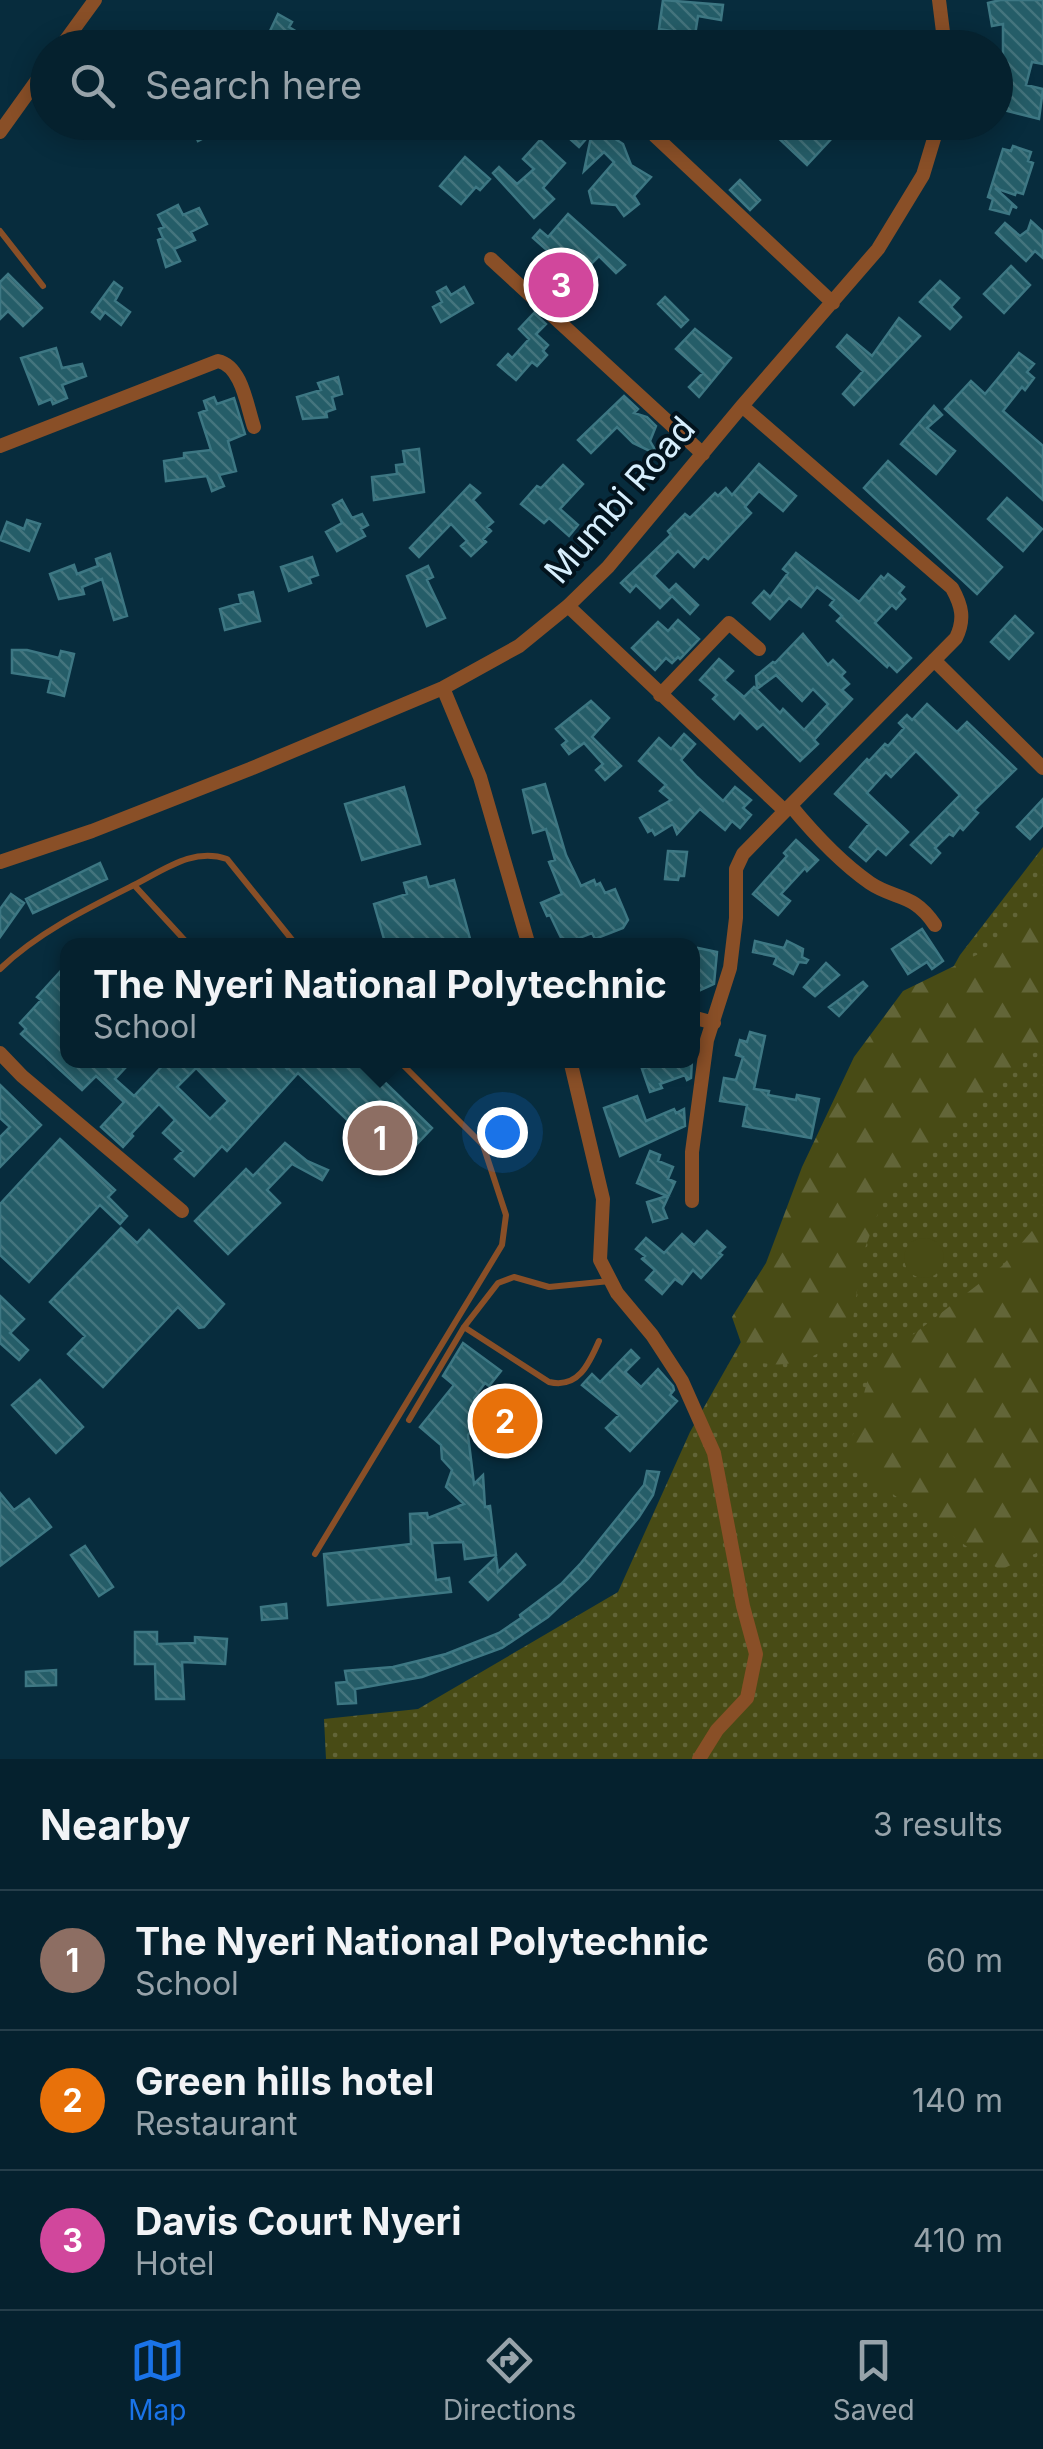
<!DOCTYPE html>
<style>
:root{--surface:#05212e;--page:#132e3a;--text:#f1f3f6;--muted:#97a3aa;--line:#263e4a;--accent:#1a73e8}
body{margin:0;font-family:Inter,sans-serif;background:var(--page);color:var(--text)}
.you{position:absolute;left:502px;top:1132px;width:35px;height:35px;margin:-25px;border:8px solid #fff;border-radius:50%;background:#1a73e8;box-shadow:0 0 0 15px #1a73e833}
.badge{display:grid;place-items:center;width:65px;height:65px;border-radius:50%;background:var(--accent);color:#fff;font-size:32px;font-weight:700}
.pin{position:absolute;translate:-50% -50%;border:5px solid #fff;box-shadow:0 2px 10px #0006}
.popup{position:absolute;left:60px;top:938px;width:640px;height:130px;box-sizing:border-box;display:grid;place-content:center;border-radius:20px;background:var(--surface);filter:drop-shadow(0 2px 8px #0005);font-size:32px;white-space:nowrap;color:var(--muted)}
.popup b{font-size:38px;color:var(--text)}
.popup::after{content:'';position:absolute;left:50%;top:100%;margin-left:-20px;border:20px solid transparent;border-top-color:var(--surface)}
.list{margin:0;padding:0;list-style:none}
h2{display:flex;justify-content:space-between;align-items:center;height:130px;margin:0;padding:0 40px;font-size:42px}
h2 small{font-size:32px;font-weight:400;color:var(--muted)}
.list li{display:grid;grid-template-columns:65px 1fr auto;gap:30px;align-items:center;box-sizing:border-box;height:140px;padding:0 40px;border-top:2px solid var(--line)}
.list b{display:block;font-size:38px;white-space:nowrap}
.list p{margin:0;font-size:32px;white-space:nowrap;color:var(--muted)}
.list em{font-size:32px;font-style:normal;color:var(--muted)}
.icon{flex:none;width:55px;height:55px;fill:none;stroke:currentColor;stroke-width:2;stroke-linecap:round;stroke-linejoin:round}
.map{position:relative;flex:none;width:1043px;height:1759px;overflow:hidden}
.search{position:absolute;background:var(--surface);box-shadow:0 5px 25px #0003;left:30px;right:30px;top:30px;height:110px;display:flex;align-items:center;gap:25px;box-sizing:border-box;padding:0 35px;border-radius:55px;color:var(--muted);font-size:38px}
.sheet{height:550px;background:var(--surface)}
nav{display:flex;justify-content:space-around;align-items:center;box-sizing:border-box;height:140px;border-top:2px solid var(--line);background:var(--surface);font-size:28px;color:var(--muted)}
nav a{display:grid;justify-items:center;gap:5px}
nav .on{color:var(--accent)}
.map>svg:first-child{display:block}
.grass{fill:url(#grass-dots)}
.forest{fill:url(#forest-firs)}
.garden{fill:#484b15}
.building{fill:url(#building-back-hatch);stroke:#3d7783;stroke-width:2.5;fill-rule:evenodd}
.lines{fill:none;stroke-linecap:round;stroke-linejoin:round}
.lane{stroke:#894f27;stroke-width:6}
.street{stroke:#894f27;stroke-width:14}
.labels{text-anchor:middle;stroke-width:8;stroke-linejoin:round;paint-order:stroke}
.street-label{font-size:35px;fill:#d6eefc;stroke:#02131d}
</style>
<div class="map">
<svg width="1043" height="1759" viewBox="0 0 1043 1759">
<defs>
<pattern id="grass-dots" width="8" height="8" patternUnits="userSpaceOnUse" patternTransform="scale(2.5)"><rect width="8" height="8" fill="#484b15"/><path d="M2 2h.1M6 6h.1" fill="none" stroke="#626538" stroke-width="1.8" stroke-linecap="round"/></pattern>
<pattern id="forest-firs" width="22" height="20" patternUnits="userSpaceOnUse" patternTransform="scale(2.5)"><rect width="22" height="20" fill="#484b15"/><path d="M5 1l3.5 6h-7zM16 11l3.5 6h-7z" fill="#626538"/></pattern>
<pattern id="building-back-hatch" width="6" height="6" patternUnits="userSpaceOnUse" patternTransform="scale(2.5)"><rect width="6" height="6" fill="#255d68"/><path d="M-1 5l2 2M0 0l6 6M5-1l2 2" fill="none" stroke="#44757e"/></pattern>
</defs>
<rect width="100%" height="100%" fill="#072c3d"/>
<!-- grass -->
<path class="grass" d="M1043,847V1759H326L324,1719L418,1709L618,1592L690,1432L960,955Z"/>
<!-- forest -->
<path class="forest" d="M1043,898V1045L979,1100L883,1200L862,1256L851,1334C811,1358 795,1372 747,1360L732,1317L766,1263L802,1167L854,1057L903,991L997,945Z
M1043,1218V1550L1000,1570L846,1461L871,1367L1002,1266Z"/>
<!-- garden -->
<path class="garden" d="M904 1258a20 20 0 1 1 40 0a20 20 0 1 1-40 0Z"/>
<!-- building -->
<path class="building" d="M663,0L723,5L721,20L698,16L695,35L659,29Z
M1000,0H1043V64L1032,62L1026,85L1043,89L1039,119L996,108V56L1003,58V24L992,26L988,3Z
M278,14L292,22L289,27L297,32L288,48H262Z
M189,122H215L219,130L198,141Z
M551,122H601L597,127L623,144L631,165L651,177L634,196L639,204L624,216L616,205L592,203L589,191L614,162L604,152L584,171L592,132L579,147Z
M782,122H818L833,137L807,165L773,133Z
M540,140L565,163L543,188L554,199L534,218L493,173L499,167L517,184L534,169L523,159Z
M1013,146L1031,152L1028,161L1033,163L1023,194L1016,192L1015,195L995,188L1017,208L1012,206L1009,214L990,209L993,199L988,197L1003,149L1011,151Z
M465,157L490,179L480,190L476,187L461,204L440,186Z
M740,180L760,200L750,210L730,190Z
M178,205L183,215L199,208L207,224L191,232L195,240L174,249L180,261L166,267L158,240L163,238L159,229L164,227L158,215Z
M568,214L625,265L616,273L599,256L557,298L546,289L566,267L533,238L540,230L548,237Z
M1031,221L1043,232V258L1035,251L1026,261L996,233L1005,223L1020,236L1028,230Z
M1011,266L1030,285L1004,313L984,294Z
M8,274L42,308L23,326L8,311L0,319V282Z
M940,281L959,298L951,307L961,317L950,329L920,302Z
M114,282L122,288L115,301L130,312L121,325L105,312L100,319L92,312Z
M446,287L451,295L464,287L473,303L441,322L433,307L442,302L437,292Z
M665,297L688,320L681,327L658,304Z
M534,313L546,324L536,334L548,345L543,351L547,355L537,366L532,362L516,380L498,365L508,354L512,358L529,339L519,329Z
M899,318L920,336L854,405L843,394L863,371L837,347L847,335L872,356Z
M695,329L731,358L699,397L689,387L703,373L676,349Z
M56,348L62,368L82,364L86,376L62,385L67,398L53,404L51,399L39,404L21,358Z
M1019,353L1034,364L1027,372L1034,378L1025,390L1022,387L1003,411L1043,446V500L945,409L971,381L985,394Z
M338,377L342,394L332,397L335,409L326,412L327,417L303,419L297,397L321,390L318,383Z
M624,396L638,409L634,413L647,417L656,426L650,441L658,455L633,443L617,427L591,453L578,440Z
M214,397L217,404L234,398L245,434L228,441L236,471L219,475L224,486L212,491L207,476L166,481L164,461L184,458V453L211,450L199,413L207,410L204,401Z
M934,406L942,415L927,428L955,451L936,474L901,444Z
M419,449L424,492L374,500L372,477L397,474L396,465L405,464L403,451Z
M888,461L1002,567L977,594L864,488Z
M759,464L796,496L783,511L759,491L745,507L751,513L708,559L704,556L694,567L678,551L654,576L669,591L676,584L698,605L690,614L672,596L660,608L636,585L630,592L621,583L671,535L668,531L685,514L690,518L715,493L718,496L726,488L732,495Z
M563,465L583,484L560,509L578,525L569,536L549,518L544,523L521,504L537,486L541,488Z
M470,485L480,493L473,500L493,522L487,527L491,531L483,539L486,542L471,556L461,546L467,541L451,524L419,557L410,548Z
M1007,498L1042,529L1023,551L988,519Z
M342,500L352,518L362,514L368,525L361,529L365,536L337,551L326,532L342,523L333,505Z
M27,520L40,524L29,551L0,540L7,522L24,529Z
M796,553L859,602L881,576L884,579L888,574L904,587L899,593L905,599L896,609L892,605L875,623L911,658L897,672L889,664L887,667L837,621L842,616L830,605L834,600L817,587L801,607L789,598L770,619L753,603L764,591L770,597L788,573L783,569Z
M110,554L127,616L114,620L102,579L82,587L84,594L59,599L50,574L74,565L77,574L98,566L96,559Z
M312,557L318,575L309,578L311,583L289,591L281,567Z
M428,566L433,577L427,580L445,618L427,626L407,576Z
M253,592L260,621L225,630L220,609L241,603L239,595Z
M1015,616L1033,633L1009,659L991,642Z
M678,620L699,639L680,659L678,657L672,663L666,658L655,670L632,648L658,622L668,631Z
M803,634L828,665L833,660L845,672L841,676L849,684L842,690L852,699L814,740L818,744L800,761L763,724L757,729L740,712L734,719L713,699L717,695L700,680L719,659L733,671L724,680L744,697L754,687L780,713L783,709L804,730L828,704L813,689L802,701L776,675L757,689L756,676L773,662L775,663Z
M12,650H27L59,658L61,651L74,654L64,696L48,692L51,679L12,673Z
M591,701L609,718L592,737L621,766L605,780L596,770L603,764L584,743L569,754L562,745L567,741L556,729Z
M927,704L957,732L967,722L1016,769L974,810L978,813L963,830L960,827L953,836L949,834L935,848L940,853L931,863L911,845L960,795L916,751L891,777L886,772L867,793L908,832L886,855L878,848L866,861L850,847L869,824L835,794L867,759L869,761L885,744L888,746L904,728L899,723L907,715L912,720Z
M684,734L695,744L681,760L697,777L723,801L735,787L751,800L743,808L751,815L740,828L732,821L725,830L700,809L677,834L673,824L655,835L652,830L648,832L640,818L671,800L660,791L666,785L639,761L659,738L671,749Z
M545,784L566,855L581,886L594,880L596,885L600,883L605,893L615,889L628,920L623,928L595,939L592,933L564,944L550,915L547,916L541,903L562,894L549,862L555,860L546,829L533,833L523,790Z
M404,787L420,844L362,860L345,804Z
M1043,799V825L1030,839L1017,827Z
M796,840L818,860L807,871L805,868L781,894L790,901L778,915L753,894L787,856L784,853Z
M668,851L687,852L684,876H679L678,880L665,879Z
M100,863L107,879L33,913L26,899Z
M426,877L429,887L454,880L472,946H386L374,904L407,894L404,883Z
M11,894L24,903L0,937V909Z
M922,929L943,961L932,969L927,962L908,974L892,949Z
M755,941L784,948L787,941L803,949L802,957L808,960L806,963L799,962L793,974L774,964L777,957L753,952Z
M698,948L717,952L714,984L692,994Z
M68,963V1060H122L127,1066L115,1079L134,1096L168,1060H279L287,1069L295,1060H362L432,1128L401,1161L367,1129L362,1134L298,1073L227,1151L222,1146L194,1176L175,1159L183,1151L163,1133L175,1120L159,1104L131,1134L133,1136L123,1147L101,1127L124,1102L96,1076L82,1090L21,1034L26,1029L20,1023L41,1000L37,997ZM196,1068L228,1101L210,1119L177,1087Z
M826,963L839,975L815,996L804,987Z
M863,982L867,986L839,1016L829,1007Z
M750,1032L765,1036L754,1089L769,1091L768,1095L796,1100L797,1095L819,1099L811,1138L743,1126L747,1105L720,1101L724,1078L736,1080L743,1057L736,1055L740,1040L747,1042Z
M664,1060H692L691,1078L687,1080L685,1075L660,1084L662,1088L650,1092L642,1069Z
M0,1085L41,1125L0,1167V1137L10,1127L0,1118Z
M637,1096L646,1121L674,1109L676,1113L684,1109L685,1126L620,1156L604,1108Z
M60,1139L115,1190L108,1197L127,1216L120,1224L100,1205L29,1282L0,1255V1204Z
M285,1143L307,1161L328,1170L322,1180L292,1164L267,1190L280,1203L228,1254L195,1221L246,1169L253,1176Z
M650,1151L660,1155L658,1161L673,1167L668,1179L675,1182L663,1208L667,1218L653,1222L647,1202L667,1196L637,1183Z
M121,1228L137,1243L149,1230L224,1304L204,1327L199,1328L178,1307L103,1387L68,1354L85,1336L50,1302Z
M707,1231L725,1247L719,1253L722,1255L701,1278L693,1270L682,1284L675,1279L662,1294L646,1280L655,1270L642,1259L645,1256L636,1249L646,1238L664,1253L682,1234L694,1245Z
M0,1296L24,1319L10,1333L28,1350L19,1360L0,1343Z
M463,1343L501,1371L489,1386L485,1383L474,1398L481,1411L480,1421L468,1435L474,1484L483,1475L485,1507L490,1506L496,1555L465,1559L463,1542L432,1543L436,1580L449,1578L451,1592L328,1605L324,1554L411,1544L410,1514L427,1513L428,1518L464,1504L446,1487L452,1470L442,1459L441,1445L420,1427L454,1385L443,1376Z
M631,1350L639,1358L625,1372L641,1387L658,1369L673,1386L674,1390L670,1395L677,1401L630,1451L606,1428L619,1415L582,1385L592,1374L600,1382Z
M40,1380L83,1427L56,1453L12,1405Z
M647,1471L659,1472L653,1495L639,1517L588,1579L548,1617L502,1648L422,1677L355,1689L356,1703L338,1704L336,1683L347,1682L345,1671L393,1667L446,1654L499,1633L521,1618L520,1615L561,1584L581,1563L644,1485Z
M0,1493L14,1510L29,1499L51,1527L0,1566Z
M85,1546L113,1587L99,1596L71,1555Z
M516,1554L525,1565L488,1600L470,1582L496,1557L498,1572Z
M286,1604L287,1618L262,1620L261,1607Z
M135,1632H157V1644L195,1643V1637L227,1639L225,1664L182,1662L184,1699H156L155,1664H135Z
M56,1670V1685L26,1686V1672Z"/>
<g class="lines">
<!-- lane -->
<path class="lane" d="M0,231L43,286
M134,885C164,870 193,847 227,859L297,946
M0,969C37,933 88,908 134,885L190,946
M464,1327L549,1382C578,1389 589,1364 599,1341
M409,1420L464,1327L498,1283L514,1277L549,1287L610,1281
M315,1554L502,1245L506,1215L483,1145L398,1060"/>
<!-- street -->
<path class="street" d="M939,0L945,48
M60,48L95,0
M0,132L48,65
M655,136L833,303
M491,259L703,454
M0,446L218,361C242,366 247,407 254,427
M568,606L785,811L956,638C965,619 962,606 952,588L742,406
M934,660L1043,768
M443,688L480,777L529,946
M660,695L729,623L759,649
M791,806C814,834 840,862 870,883C895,900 913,892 935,925
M0,862L92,831L250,769L443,688L519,646L568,606L608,567L742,406L878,249L923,175L939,122
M692,1017L714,1023
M0,1053L22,1076L182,1211
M570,1060L603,1199L600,1260L617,1293L652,1335L682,1381L714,1453L743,1606L756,1654L747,1698L717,1730L699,1759
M692,1201V1152L707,1040L730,968L736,918V869L743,854L785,811"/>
</g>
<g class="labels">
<!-- street labels -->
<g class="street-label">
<text transform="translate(620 500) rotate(-49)" y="12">Mumbi Road</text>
</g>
</g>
</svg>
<div class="you"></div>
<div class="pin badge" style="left:380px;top:1138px;background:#8d6e63">1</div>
<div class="popup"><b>The Nyeri National Polytechnic</b>School</div>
<div class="pin badge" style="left:505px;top:1421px;background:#e8710a">2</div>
<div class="pin badge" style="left:561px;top:285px;background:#d1479c">3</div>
<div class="search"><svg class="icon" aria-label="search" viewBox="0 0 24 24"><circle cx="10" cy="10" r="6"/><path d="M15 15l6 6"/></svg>Search here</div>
</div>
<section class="sheet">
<h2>Nearby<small>3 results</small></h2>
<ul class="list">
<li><span class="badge" style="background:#8d6e63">1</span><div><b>The Nyeri National Polytechnic</b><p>School</p></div><em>60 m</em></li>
<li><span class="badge" style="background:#e8710a">2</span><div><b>Green hills hotel</b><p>Restaurant</p></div><em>140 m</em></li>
<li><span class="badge" style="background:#d1479c">3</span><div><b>Davis Court Nyeri</b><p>Hotel</p></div><em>410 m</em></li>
</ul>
</section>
<nav>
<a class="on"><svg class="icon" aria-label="map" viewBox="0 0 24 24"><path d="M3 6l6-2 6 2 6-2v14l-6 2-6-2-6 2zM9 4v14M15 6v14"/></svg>Map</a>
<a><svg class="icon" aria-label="directions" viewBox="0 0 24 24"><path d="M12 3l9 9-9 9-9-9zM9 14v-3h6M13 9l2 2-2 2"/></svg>Directions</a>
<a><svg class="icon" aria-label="saved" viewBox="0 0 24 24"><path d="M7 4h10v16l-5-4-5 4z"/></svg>Saved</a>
</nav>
